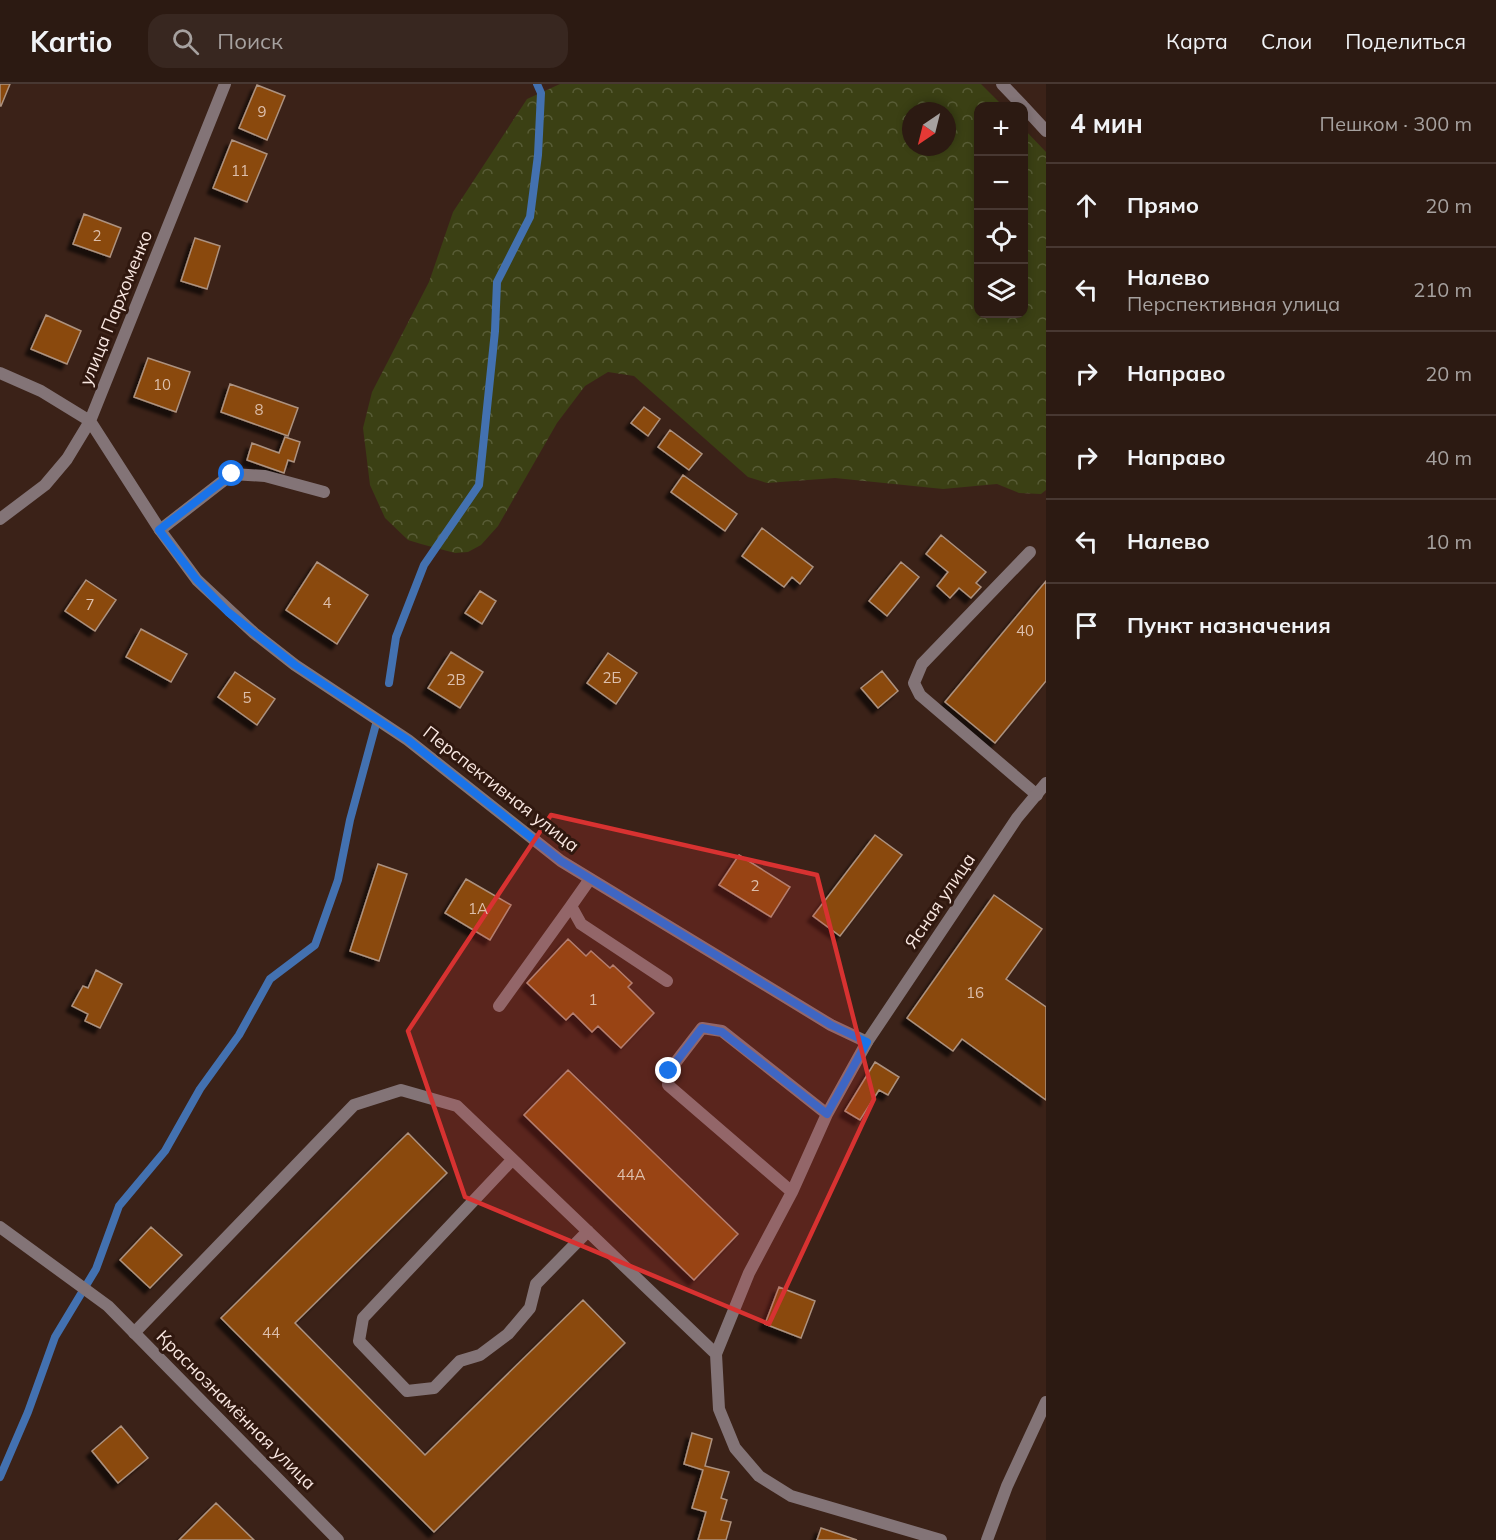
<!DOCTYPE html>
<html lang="ru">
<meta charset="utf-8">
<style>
:root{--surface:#2c1a12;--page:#382720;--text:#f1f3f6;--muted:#a6a19f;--line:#483832}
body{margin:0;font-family:Mulish,sans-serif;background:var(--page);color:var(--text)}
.controls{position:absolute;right:18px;top:18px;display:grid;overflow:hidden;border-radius:12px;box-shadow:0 3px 9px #0003}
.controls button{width:54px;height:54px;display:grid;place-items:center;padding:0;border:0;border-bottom:2px solid var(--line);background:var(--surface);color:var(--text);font:30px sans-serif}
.compass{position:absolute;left:902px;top:18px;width:54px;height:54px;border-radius:50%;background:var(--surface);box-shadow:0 3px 9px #0003;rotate:215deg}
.stop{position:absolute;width:18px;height:18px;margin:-14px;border:4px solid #1a73e8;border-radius:50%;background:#fff}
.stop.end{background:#1a73e8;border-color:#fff;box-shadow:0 2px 6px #0008}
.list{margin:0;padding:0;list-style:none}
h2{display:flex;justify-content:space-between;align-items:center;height:78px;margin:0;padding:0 24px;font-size:26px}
h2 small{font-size:20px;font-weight:400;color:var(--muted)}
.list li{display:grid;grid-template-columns:39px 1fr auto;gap:18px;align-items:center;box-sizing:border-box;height:84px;padding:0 24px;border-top:2px solid var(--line)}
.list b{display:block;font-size:22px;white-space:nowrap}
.list p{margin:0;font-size:20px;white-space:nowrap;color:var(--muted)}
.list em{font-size:20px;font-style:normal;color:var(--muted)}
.icon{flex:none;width:33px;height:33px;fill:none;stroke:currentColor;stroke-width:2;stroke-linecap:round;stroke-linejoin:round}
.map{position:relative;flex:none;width:1046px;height:1456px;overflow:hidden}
header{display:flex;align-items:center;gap:36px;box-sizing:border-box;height:84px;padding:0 30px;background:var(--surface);border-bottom:2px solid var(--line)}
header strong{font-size:28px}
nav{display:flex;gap:33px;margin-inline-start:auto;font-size:21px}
.search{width:420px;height:54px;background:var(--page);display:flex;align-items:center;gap:15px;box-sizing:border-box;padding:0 21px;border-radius:18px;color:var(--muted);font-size:22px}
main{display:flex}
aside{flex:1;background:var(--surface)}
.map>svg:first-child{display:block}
.forest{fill:url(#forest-crowns);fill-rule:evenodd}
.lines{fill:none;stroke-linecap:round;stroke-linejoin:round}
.stream{stroke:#4371b0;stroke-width:8}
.building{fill:#8a480c;stroke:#ad927f;stroke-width:1.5;filter:url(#shadow)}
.service{stroke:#837477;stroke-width:12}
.minor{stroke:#837477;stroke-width:12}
.route{stroke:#1a73e8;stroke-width:8}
.marked{fill:#d83231;fill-opacity:0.2;stroke:#d83231;stroke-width:4.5;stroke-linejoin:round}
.labels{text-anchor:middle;stroke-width:6;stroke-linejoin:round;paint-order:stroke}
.number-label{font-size:15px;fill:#ddbfac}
.street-label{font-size:18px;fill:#f9e7e1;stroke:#30180f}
</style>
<header>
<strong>Kartio</strong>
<div class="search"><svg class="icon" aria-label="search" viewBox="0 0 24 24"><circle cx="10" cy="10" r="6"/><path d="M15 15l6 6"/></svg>Поиск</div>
<nav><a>Карта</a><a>Слои</a><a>Поделиться</a></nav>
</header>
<main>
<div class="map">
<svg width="1046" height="1456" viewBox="0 0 1046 1456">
<defs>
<pattern id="forest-crowns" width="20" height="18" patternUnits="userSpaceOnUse" patternTransform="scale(1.5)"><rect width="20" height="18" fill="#3b4014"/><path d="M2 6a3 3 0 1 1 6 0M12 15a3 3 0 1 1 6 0" fill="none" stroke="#585c36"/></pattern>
<filter id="shadow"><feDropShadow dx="-5.5" dy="5.5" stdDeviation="1.5" flood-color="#0009"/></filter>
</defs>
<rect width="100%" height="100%" fill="#3b2218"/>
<!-- forest -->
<path class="forest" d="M560,0H981L1003,22H978V230H1024V45L1046,68V406L1041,410L1019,409L997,400L943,405L835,394L767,399L748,393L634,292L608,288L585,302L557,339L498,442L481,461L468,468L455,469L421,460L408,456L385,434L370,401L363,344L372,308L429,198L453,128L527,15ZM911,27H947V63H911Z"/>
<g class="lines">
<!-- stream -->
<path class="stream" d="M389,599L396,553L424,481L479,401L495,247L497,198L530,133L538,71L541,9L537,0
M0,1393L28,1328L55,1253L96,1185L119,1122L165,1067L200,1005L239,951L270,895L315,861L338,796L350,736L376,640"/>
</g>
<!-- building -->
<path class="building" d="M0,0H10L1,22H0Z
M257,1L285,12L267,56L239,44Z
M232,56L267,70L247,118L213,104Z
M84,130L121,144L110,173L73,160Z
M195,154L220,162L207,205L181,197Z
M46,231L81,247L67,280L31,265Z
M148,274L190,288L176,328L134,313Z
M230,300L298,324L288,352L221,328Z
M644,323L660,335L648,352L631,339Z
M670,346L702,370L689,386L658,363Z
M285,353L300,358L294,378L288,376L284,389L247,376L252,359L279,369Z
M683,391L737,430L725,447L671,408Z
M762,444L813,483L800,500L792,493L784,503L742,472Z
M941,451L986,488L976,499L981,503L971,514L959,504L950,514L937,502L948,488L926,470Z
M317,478L368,511L337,560L286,526Z
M901,478L919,493L887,532L869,517Z
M86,496L116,516L95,547L65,527Z
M1046,497V597L995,659L945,618Z
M480,507L496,517L482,540L465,529Z
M141,545L187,570L171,598L126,573Z
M451,568L483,588L460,624L428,604Z
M608,569L637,589L616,620L587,599Z
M882,587L898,607L878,624L861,604Z
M235,588L275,615L257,641L218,613Z
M875,751L902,771L840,852L813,832Z
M739,771L790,803L771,833L719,801Z
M378,780L407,790L379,877L350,867Z
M466,795L511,821L490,856L445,829Z
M994,811L1042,845L1006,895L1046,923V1016L962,955L953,967L907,934Z
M568,855L586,872L591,867L610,884L613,881L632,899L628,903L654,929L621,964L598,942L592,948L573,929L566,936L527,899Z
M96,886L122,900L100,944L85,937L88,930L72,922L83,902L88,904Z
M875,978L899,993L888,1011L879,1006L860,1036L845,1027Z
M568,986L738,1150L694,1196L524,1031Z
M408,1049L447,1089L295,1239L425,1371L583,1216L625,1259L434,1448L221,1234Z
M151,1143L182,1171L150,1204L120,1176Z
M779,1203L815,1217L801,1254L765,1240Z
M121,1342L148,1374L118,1399L92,1367Z
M692,1349L712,1355L705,1382L729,1388L721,1414L727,1416L721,1436L731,1438L726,1456H698L706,1428L692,1424L703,1386L684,1380Z
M216,1419L254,1456H179Z
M821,1444L857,1456H817Z"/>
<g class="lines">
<!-- service -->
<path class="service" d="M160,446L232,390L265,392L324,408
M1030,468L922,580L914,599L920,611L1037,711
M590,795L571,822L581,840L667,897
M499,922L571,822
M867,958L827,1030L792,1108L749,1189L716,1270L719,1325L735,1364L759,1392L791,1412L941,1456
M512,1076L363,1234L359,1257L407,1307L434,1304L460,1277L480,1271L508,1250L530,1224L536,1200L588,1147
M792,1108L668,1001L669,987L702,944L722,947L827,1030
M134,1249L354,1021L401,1006L457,1022L716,1270"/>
<!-- minor -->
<path class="minor" d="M1002,0L1023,22
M1024,23L1046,47
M0,289L41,307L90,337L160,446L197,496L254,549L295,581L408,656L561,777L831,941L867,958L1017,734L1046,699
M0,435L45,401L67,375L90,337L225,0
M0,1143L108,1222L338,1456
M987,1456L1007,1402L1046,1318"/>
</g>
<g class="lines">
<!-- route -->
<path class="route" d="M232,390L159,446L197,496L228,528L295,581L408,656L561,777L831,941L867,958L827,1030L722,948L702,944L669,987"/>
</g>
<!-- marked area -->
<path class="marked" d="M551,731L817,791L874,1015L769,1240L465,1113L408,947Z"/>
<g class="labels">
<!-- number labels -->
<g class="number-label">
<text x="262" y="33">9</text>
<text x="240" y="92">11</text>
<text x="97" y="157">2</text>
<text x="162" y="306">10</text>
<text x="259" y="331">8</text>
<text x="327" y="524">4</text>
<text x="90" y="526">7</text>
<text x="1025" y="552">40</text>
<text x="612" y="599">2Б</text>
<text x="456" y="601">2В</text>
<text x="247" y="619">5</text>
<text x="755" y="807">2</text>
<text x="478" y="830">1А</text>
<text x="975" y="914">16</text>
<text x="593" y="921">1</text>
<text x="631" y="1096">44А</text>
<text x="271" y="1254">44</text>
</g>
<!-- street labels -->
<g class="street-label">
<text transform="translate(116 224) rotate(-68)" y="6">улица Пархоменко</text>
<text transform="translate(501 705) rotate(38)" y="6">Перспективная улица</text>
<text transform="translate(940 817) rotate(-56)" y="6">Ясная улица</text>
<text transform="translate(236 1326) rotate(45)" y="6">Краснознамённая улица</text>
</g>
</g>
</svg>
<div class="controls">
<button>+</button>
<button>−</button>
<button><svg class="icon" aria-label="locate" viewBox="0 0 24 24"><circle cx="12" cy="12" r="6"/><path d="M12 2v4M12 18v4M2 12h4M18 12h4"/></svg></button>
<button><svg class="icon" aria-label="layers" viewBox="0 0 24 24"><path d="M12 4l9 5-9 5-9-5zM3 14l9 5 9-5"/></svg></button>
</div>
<svg class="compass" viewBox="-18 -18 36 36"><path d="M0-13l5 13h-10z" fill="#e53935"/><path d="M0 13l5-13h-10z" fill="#a6a19f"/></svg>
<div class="stop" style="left:232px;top:390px"></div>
<div class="stop end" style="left:669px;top:987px"></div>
</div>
<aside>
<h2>4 мин<small>Пешком · 300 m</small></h2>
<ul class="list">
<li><svg class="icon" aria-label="ahead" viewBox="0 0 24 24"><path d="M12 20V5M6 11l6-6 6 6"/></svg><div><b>Прямо</b></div><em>20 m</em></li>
<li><svg class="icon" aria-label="left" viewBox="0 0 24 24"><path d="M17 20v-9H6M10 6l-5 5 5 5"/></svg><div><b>Налево</b><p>Перспективная улица</p></div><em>210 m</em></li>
<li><svg class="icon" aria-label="right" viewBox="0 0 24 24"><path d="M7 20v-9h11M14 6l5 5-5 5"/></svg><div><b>Направо</b></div><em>20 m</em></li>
<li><svg class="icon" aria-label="right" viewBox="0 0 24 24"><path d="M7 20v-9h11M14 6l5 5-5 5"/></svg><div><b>Направо</b></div><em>40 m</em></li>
<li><svg class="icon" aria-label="left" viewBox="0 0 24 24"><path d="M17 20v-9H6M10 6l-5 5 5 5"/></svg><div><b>Налево</b></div><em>10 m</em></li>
<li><svg class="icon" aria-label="arrive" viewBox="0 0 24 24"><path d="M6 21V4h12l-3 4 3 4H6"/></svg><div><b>Пункт назначения</b></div></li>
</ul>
</aside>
</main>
